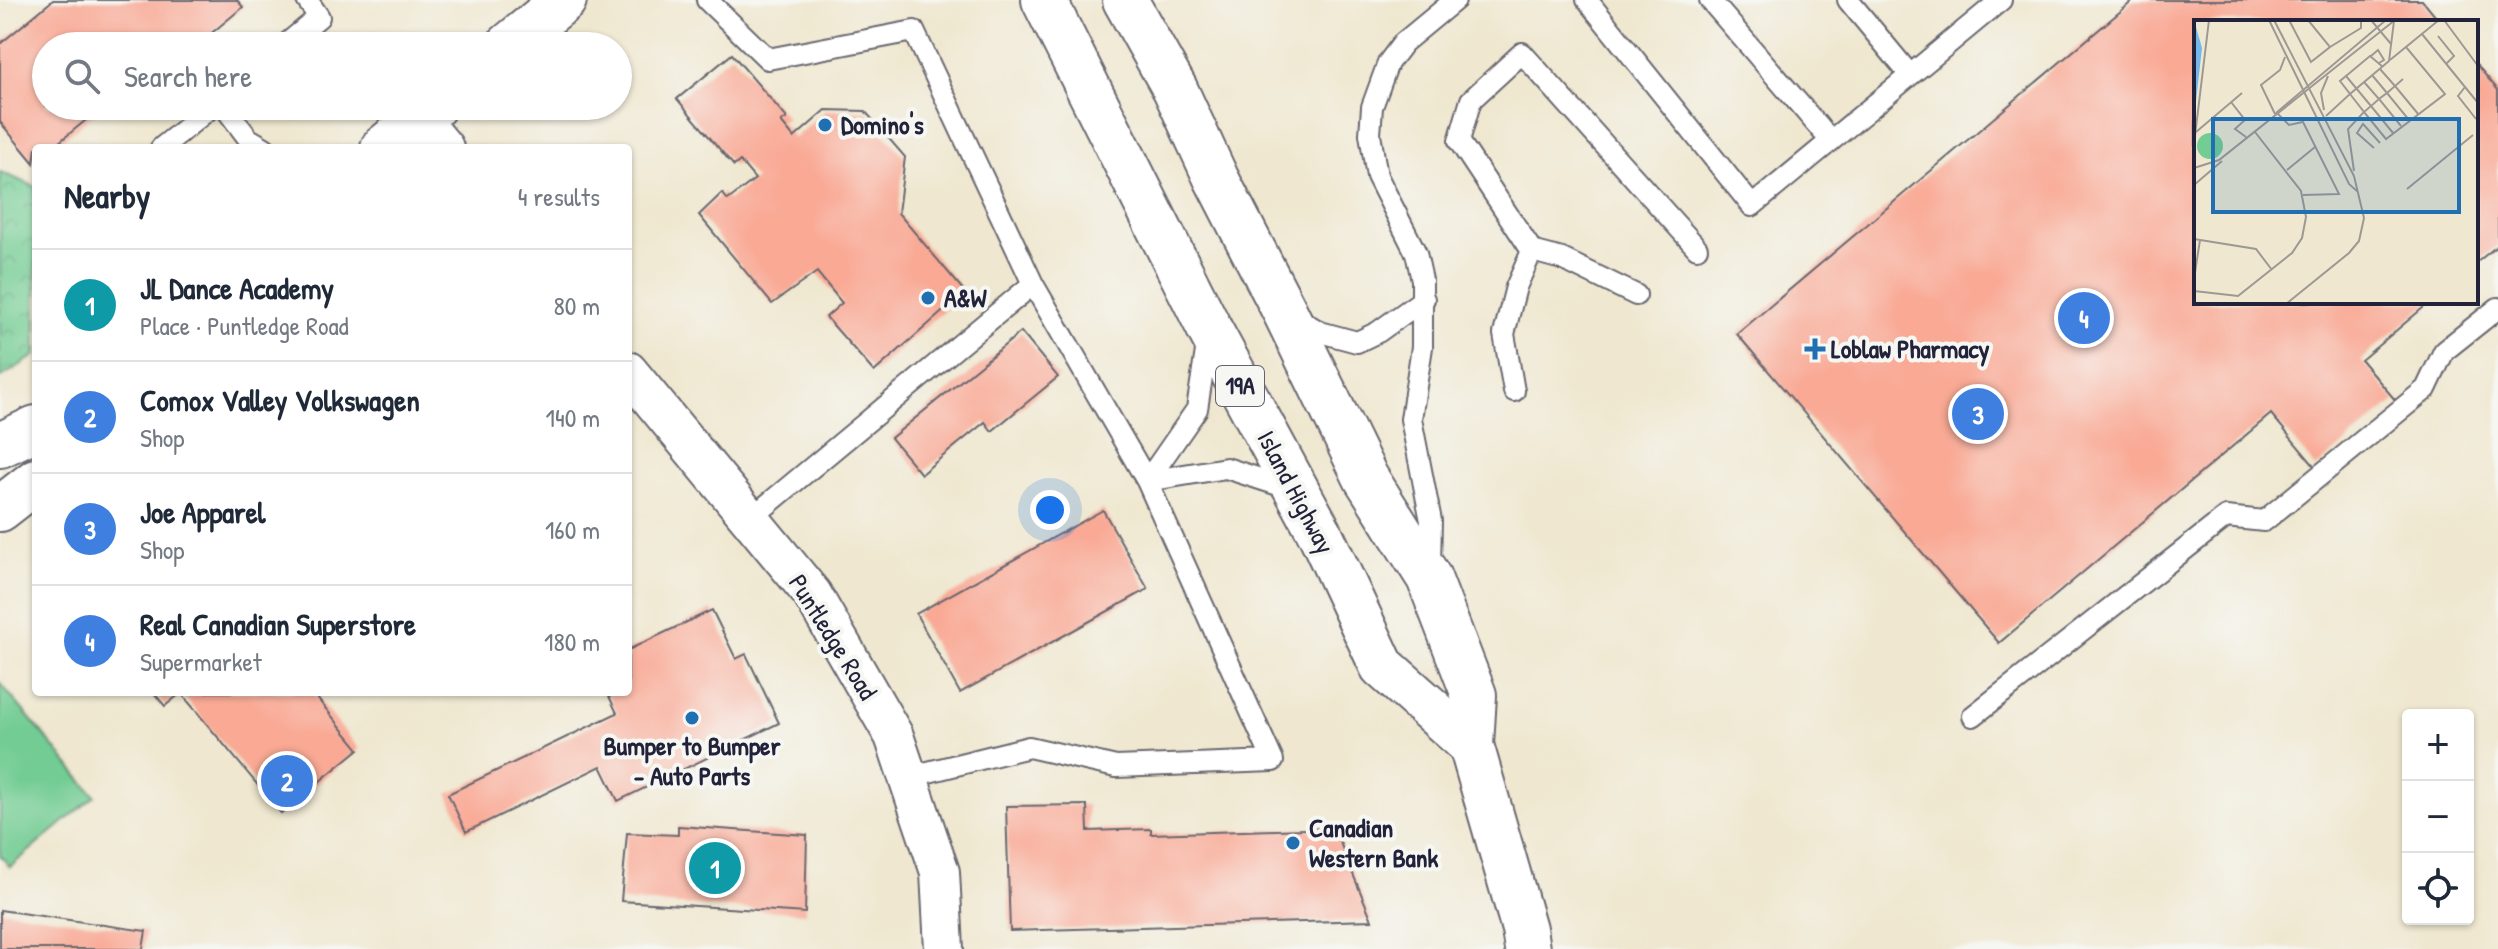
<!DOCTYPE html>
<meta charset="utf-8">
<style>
:root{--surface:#fff;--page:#f6f6f7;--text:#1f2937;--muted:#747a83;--line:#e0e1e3;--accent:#1f6fb2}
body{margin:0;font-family:"Patrick Hand",sans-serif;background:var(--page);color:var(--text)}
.controls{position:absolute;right:24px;bottom:24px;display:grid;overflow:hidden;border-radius:8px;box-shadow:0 2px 6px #0004}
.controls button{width:72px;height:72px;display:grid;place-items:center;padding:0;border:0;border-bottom:2px solid var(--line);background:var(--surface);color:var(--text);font:40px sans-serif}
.you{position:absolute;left:1050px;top:510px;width:28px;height:28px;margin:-20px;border:6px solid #fff;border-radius:50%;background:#1a73e8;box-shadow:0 0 0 12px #1a73e833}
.badge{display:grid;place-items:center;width:52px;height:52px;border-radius:50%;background:var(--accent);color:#fff;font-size:26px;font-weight:700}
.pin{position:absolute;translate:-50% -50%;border:4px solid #fff;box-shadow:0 2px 8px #0006}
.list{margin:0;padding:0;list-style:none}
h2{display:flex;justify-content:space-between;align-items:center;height:104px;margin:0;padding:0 32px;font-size:34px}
h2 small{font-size:26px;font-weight:400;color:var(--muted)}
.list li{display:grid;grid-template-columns:52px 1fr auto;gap:24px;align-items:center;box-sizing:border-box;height:112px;padding:0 32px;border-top:2px solid var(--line)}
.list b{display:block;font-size:30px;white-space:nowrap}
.list p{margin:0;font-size:26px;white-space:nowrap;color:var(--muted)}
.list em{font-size:26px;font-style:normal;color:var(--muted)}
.icon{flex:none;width:44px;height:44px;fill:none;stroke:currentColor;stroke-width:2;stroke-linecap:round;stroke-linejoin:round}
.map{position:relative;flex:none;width:2498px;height:949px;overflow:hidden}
.search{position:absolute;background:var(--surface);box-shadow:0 2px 6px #0004;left:32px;top:32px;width:600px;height:88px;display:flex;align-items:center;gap:20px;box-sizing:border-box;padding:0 28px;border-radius:44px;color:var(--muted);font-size:30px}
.panel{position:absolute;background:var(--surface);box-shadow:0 2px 6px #0004;left:32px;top:144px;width:600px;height:552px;border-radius:8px}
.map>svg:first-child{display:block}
.park{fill:url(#park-crowns);stroke:#4a7767;stroke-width:2}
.pitch{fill:#72cc93;stroke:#4a7767;stroke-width:2}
.building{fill:#f9a994}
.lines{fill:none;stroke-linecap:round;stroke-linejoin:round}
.lane-casing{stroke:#6a676f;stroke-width:24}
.street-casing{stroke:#6a676f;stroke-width:42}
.secondary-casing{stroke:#6a676f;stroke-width:48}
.primary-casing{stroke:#6a676f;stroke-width:48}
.lane{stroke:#fff;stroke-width:20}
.street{stroke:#fff;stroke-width:38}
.secondary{stroke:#fff;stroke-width:44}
.primary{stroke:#fff;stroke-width:44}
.poi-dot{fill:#1f6fb2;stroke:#f6f6f2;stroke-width:3}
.labels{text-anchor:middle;stroke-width:8;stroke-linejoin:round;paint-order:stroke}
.shield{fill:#f6f6f2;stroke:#626272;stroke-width:2}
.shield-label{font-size:24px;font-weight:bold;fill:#22223b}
.poi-label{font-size:26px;font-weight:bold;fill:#22223b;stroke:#f6f6f2;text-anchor:start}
.street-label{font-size:26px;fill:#22223b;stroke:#f6f6f2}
.inset-road{fill:none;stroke:#9d9894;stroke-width:2}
.view{fill:#1f6fb2;fill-opacity:0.15;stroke:#1f6fb2;stroke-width:4}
.inset-edge{fill:none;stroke:#22223b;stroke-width:4}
</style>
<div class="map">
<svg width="2498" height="949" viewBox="0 0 2498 949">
<defs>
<pattern id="park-crowns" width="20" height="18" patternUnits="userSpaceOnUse" patternTransform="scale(2)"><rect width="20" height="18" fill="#72cc93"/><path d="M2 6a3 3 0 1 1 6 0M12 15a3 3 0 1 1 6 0" fill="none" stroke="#62af80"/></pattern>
</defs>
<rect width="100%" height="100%" fill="#f6f6f2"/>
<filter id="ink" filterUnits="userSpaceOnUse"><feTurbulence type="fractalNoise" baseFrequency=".0125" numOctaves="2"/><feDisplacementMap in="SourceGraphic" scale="16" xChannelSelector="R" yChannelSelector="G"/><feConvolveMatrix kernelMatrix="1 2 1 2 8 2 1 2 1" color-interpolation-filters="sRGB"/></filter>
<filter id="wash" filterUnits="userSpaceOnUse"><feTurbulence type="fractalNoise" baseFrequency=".006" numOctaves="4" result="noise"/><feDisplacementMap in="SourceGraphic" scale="32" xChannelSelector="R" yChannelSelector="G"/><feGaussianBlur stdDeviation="1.8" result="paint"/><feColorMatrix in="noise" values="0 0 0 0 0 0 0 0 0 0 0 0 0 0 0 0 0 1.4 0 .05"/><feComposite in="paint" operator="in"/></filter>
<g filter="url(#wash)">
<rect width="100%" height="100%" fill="#efe7cf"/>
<!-- park -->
<path class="park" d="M0,172L36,187V355L0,378Z"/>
<!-- pitch -->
<path class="pitch" d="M0,683L95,796L10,867L0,855Z"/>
<g id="blocks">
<!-- building -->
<path class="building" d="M53,0H237L243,7L196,46H46V106H103L52,148H36L34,163L0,122V44Z
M2134,0H2422L2440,22H2196V302H2430L2361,360L2396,401L2316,468L2271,414L1999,643L1737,334Z
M732,54L787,118L781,122L794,138L826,110L865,111L905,157L898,213L965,292L874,372L826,317L842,303L817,272L772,304L699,215L722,193L728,200L755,179L740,161L734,166L677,99Z
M2476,64L2498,90V245L2476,263Z
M1021,332L1058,377L992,431L985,422L921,474L891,438Z
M1103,510L1148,589L960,693L916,614Z
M712,610L736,659L746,654L779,723L618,801L601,766L466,832L448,794L617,713L607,692H628V650Z
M153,692H312L359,749L281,813L181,693L165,706Z
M1087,805L1088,831L1151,829V834L1334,828L1372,920L1010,931L1006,806Z
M678,826L807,835L805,913L621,901L627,833L678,835Z
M0,910L146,931L143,949H0Z"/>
</g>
</g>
<g filter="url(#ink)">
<use href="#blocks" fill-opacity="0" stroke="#6a676f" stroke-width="2"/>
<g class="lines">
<!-- lane casing -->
<g class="lane-casing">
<path id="lane" d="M707,0L768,59L914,31L1033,284L1147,481L1273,761L1116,767L1029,747L908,777
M1587,0L1752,206L2001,0
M1710,0L1831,141
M1848,0L1910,75
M284,46L319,17L307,0
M224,106L248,138L265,148
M161,148L213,106
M1636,295L1562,259L1532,251L1459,141L1471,100L1522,53L1697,248
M1297,318L1320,332L1357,342L1378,332L1424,299
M1514,391L1504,334L1516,287L1532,251
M1147,481L1197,409L1208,338
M1147,481L1226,468L1291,489
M750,519L1033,284
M1430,566L1431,521L1411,419L1422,347V280L1416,253L1377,176L1370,134L1372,107L1388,63L1403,43L1455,0
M1973,716L2226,517L2264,521L2426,389L2444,351L2498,308"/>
</g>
<!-- street casing -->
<g class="street-casing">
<path id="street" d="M419,118L444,148
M628,371L812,594L894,736L940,872L944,949"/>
</g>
<!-- secondary casing -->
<g class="secondary-casing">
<path id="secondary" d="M508,46L564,0
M383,148L434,106
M0,445L36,428
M0,509L36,481"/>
</g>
<!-- primary casing -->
<g class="primary-casing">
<path id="primary" d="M1044,0L1210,330L1320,533L1382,666L1471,745
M1125,0L1175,89L1216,178L1284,310L1366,478L1429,578L1474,695L1471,745L1524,929L1527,949"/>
</g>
<!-- lane -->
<use href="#lane" class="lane"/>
<!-- street -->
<use href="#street" class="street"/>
<!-- secondary -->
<use href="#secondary" class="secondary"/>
<!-- primary -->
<use href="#primary" class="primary"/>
</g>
</g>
<!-- markers -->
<g class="poi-dot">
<circle cx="825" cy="125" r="8"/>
<circle cx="928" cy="298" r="8"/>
<path d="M1811 337h8v8h8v8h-8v8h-8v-8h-8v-8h8z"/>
<circle cx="692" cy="718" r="8"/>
<circle cx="1293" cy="843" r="8"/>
</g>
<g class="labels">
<!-- shield labels -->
<rect class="shield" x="1216" y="366" width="48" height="40" rx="6"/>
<g class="shield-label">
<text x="1240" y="394">19A</text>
</g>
<!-- poi labels -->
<g class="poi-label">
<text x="841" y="134">Domino's</text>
<text x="944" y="307">A&amp;W</text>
<text x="1831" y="358">Loblaw Pharmacy</text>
<text x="692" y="755" text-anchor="middle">Bumper to Bumper<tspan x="692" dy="30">- Auto Parts</tspan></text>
<text x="1309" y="837">Canadian<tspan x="1309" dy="30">Western Bank</tspan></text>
</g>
<!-- street labels -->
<g class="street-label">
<text transform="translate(1296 492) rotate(62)" y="9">Island Highway</text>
<text transform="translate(833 637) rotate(58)" y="9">Puntledge Road</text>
</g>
</g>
<!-- overview -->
<g transform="translate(2194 20)">
<rect width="284" height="284" fill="#efe7cf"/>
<path d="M3 126a13 13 0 1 1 26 0a13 13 0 1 1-26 0Z" fill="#72cc93"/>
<path d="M0,0L8,28L0,99Z" fill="#74b7ea"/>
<path class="inset-road" d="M75,0L155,164L164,172M80,0L160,156L170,198L165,221L155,233L92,284M95,0L117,42L136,27L114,0M177,0L197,24M250,0L284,46M228,14L284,83M244,16L260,36L252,44M136,27L167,8V0M177,36L184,30L190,40L185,43M196,40L245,0M178,55L193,73L201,66L186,49M152,56L176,36L189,47M209,59L201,66L225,95M170,62L185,79L177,86L199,113M271,67L264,76L282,99M37,82L51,100L41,109L52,117M130,90L127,73L134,56M82,93L192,0M83,93L95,105L109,102L145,174L109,175M81,94L67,65L86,50L91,37M132,96L156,74L146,61L152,56L177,86L170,92L192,119L251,74L212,27M207,106L185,79L193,73L215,100M2,112L48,73M0,124L15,0M180,128L163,113L169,104L186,123M0,148L25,140L201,0M93,150L121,127M160,151L154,109L170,92L156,74L195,41L200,1M0,165L28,141M213,169L279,115M0,219L62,229L78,250M0,259L6,220M0,271L44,276L98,233L108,218L112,197L107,171L61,112"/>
<path class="view" d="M19,99H265V192H19Z"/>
<rect width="284" height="284" class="inset-edge"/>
</g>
</svg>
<div class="controls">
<button>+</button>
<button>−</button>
<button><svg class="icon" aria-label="locate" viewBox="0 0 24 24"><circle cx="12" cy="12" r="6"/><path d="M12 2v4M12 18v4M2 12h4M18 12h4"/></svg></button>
</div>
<div class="you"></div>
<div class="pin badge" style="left:715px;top:868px;background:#0f9aa8">1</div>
<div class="pin badge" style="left:287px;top:781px;background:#3f7fe0">2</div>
<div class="pin badge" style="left:1978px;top:414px;background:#3f7fe0">3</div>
<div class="pin badge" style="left:2084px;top:318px;background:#3f7fe0">4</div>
<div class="search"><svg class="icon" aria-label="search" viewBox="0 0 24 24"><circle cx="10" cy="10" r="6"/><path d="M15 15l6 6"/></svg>Search here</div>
<section class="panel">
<h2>Nearby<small>4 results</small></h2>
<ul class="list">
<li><span class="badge" style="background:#0f9aa8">1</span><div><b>JL Dance Academy</b><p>Place · Puntledge Road</p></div><em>80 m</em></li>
<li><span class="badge" style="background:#3f7fe0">2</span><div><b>Comox Valley Volkswagen</b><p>Shop</p></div><em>140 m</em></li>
<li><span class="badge" style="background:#3f7fe0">3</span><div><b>Joe Apparel</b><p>Shop</p></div><em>160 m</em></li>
<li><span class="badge" style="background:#3f7fe0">4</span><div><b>Real Canadian Superstore</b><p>Supermarket</p></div><em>180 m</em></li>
</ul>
</section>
</div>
